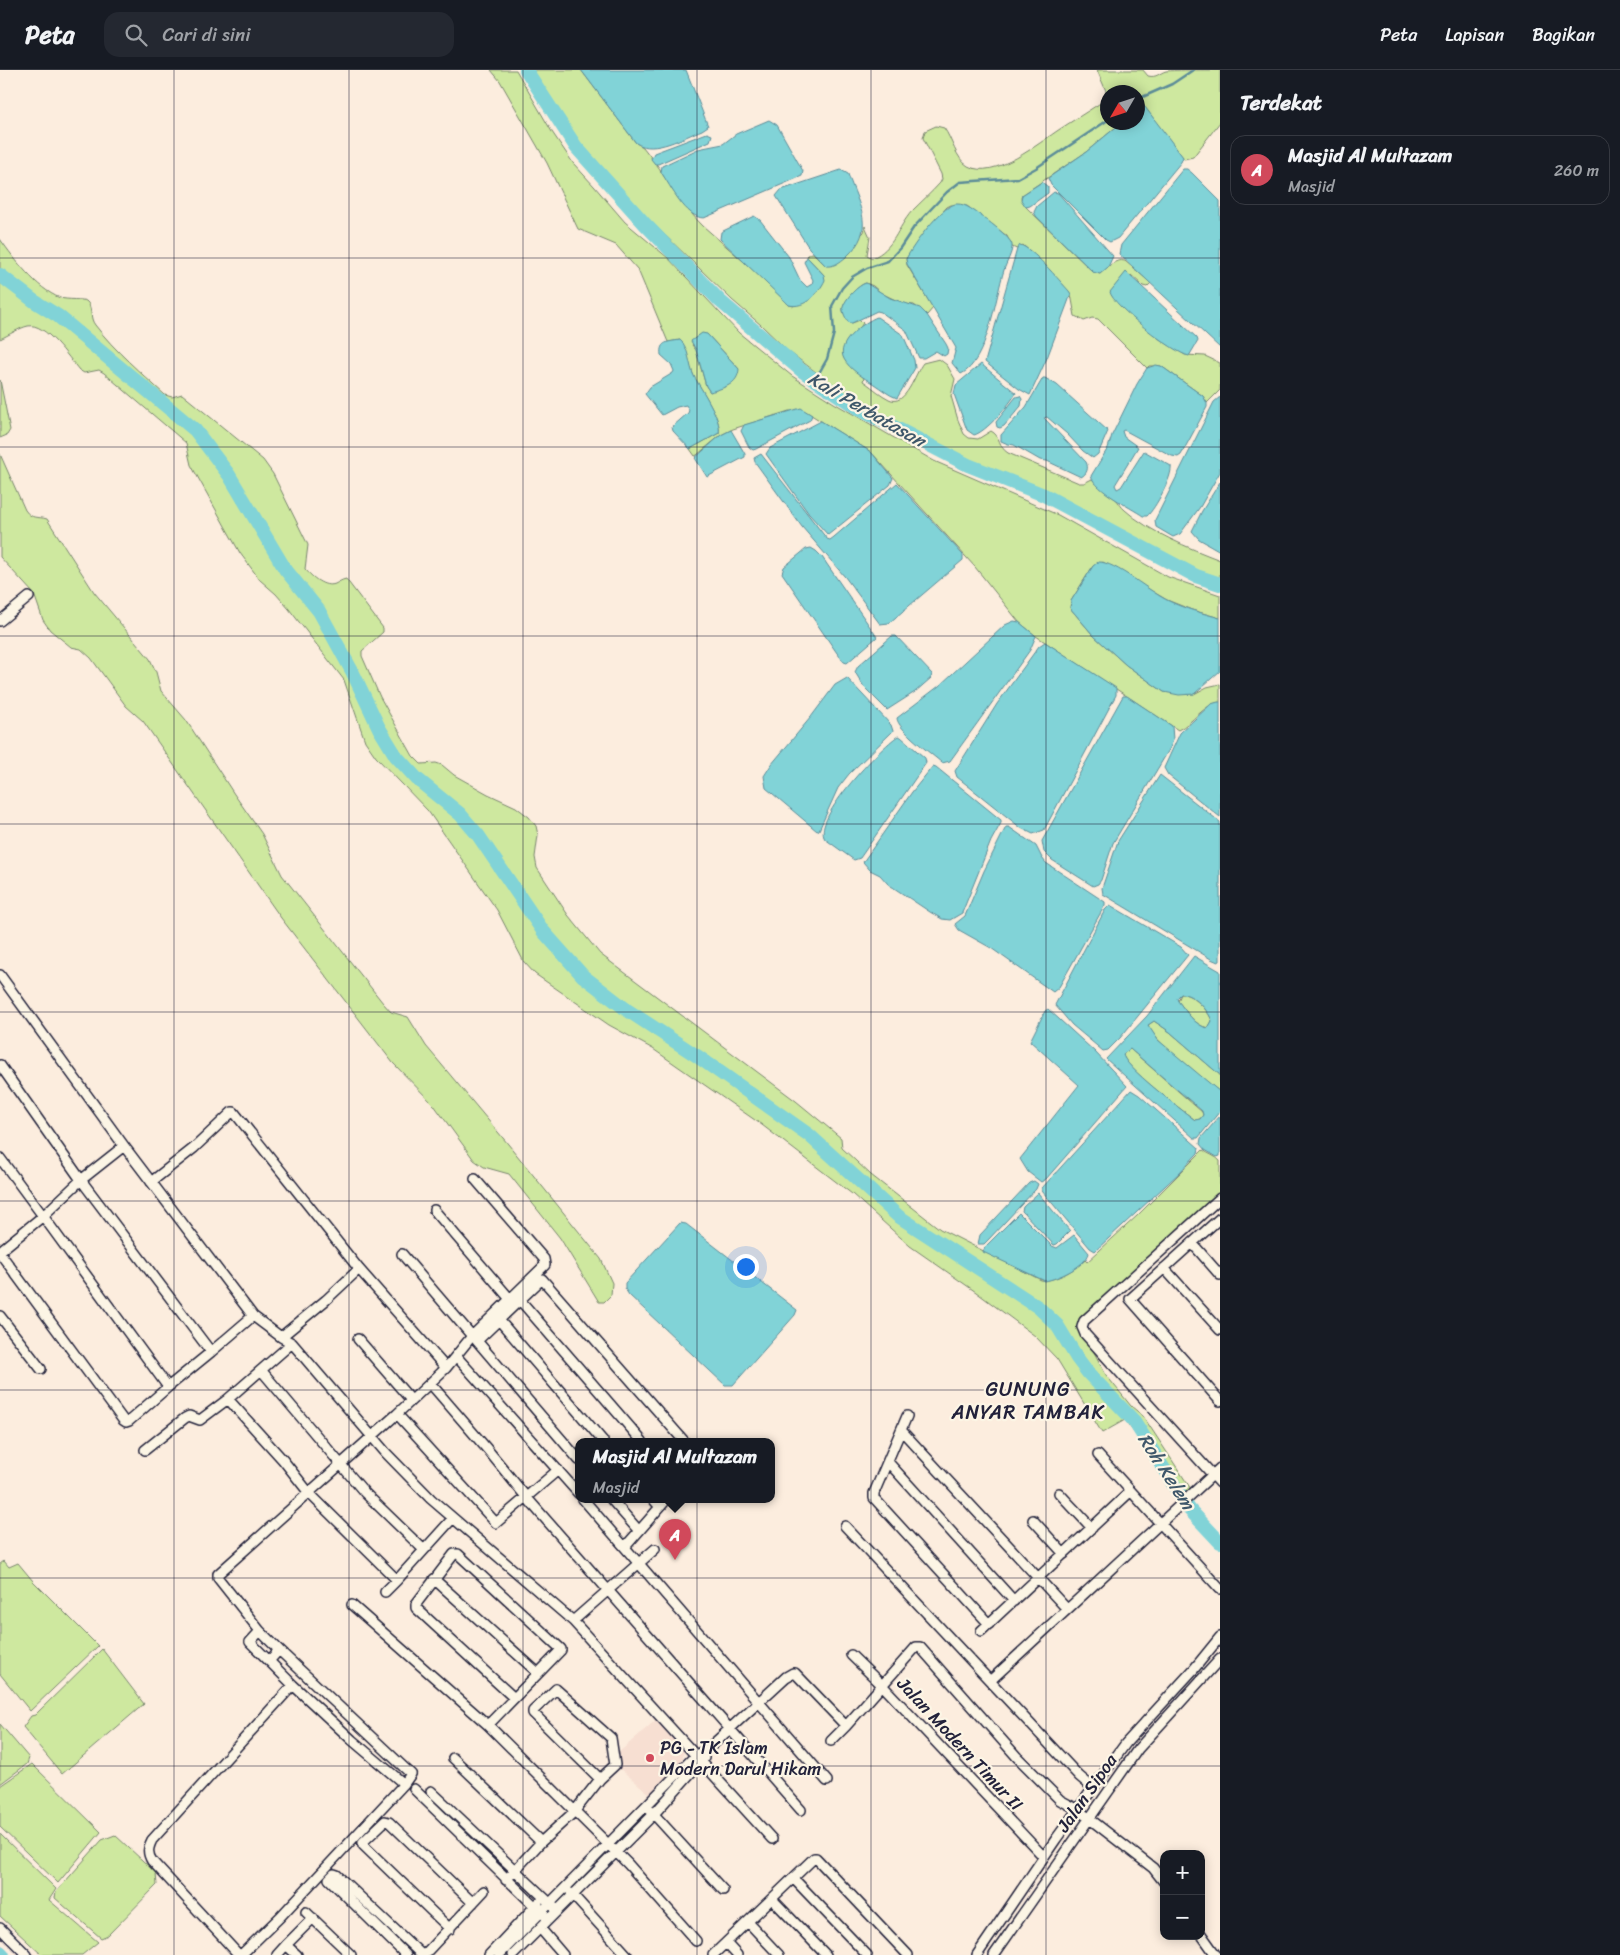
<!DOCTYPE html>
<html lang="id">
<meta charset="utf-8">
<style>
:root{--surface:#171b24;--page:#242831;--text:#f1f3f6;--muted:#9ea1a6;--line:#363941;--accent:#d1495b}
body{margin:0;font-family:Sriracha,sans-serif;background:var(--page);color:var(--text)}
.controls{position:absolute;right:15px;bottom:15px;display:grid;overflow:hidden;border-radius:10px;box-shadow:0 2px 12px #0003}
.controls button{width:45px;height:45px;display:grid;place-items:center;padding:0;border:0;border-bottom:1px solid var(--line);background:var(--surface);color:var(--text);font:25px sans-serif}
.compass{position:absolute;left:1100px;top:15px;width:45px;height:45px;border-radius:50%;background:var(--surface);box-shadow:0 2px 12px #0003;rotate:231deg}
.you{position:absolute;left:745px;top:1196px;width:18px;height:18px;margin:-12px;border:4px solid #fff;border-radius:50%;background:#1a73e8;box-shadow:0 0 0 8px #1a73e833}
.badge{display:grid;place-items:center;width:32px;height:32px;border-radius:50%;background:var(--accent);color:#fff;font-size:16px;font-weight:700}
.pin{position:absolute;translate:-50% -41px;filter:drop-shadow(0 1px 2px #0008)}
.pin::after{content:'';position:absolute;top:26px;width:18px;height:15px;background:inherit;clip-path:polygon(0 0,100% 0,50% 100%)}
.popup{position:absolute;left:575px;top:1368px;width:200px;height:65px;box-sizing:border-box;display:grid;place-content:center;border-radius:10px;background:var(--surface);filter:drop-shadow(0 1px 4px #0005);font-size:16px;white-space:nowrap;color:var(--muted)}
.popup b{font-size:19px;color:var(--text)}
.popup::after{content:'';position:absolute;left:50%;top:100%;margin-left:-10px;border:10px solid transparent;border-top-color:var(--surface)}
.list{margin:0;padding:0;list-style:none}
h2{display:flex;justify-content:space-between;align-items:center;height:65px;margin:0;padding:0 20px;font-size:21px}
h2 small{font-size:16px;font-weight:400;color:var(--muted)}
.list li{display:grid;grid-template-columns:32px 1fr auto;gap:15px;align-items:center;box-sizing:border-box;height:70px;margin:0 10px 10px;padding:0 10px;border:1px solid var(--line);border-radius:15px}
.list b{display:block;font-size:19px;white-space:nowrap}
.list p{margin:0;font-size:16px;white-space:nowrap;color:var(--muted)}
.list em{font-size:16px;font-style:normal;color:var(--muted)}
.icon{flex:none;width:28px;height:28px;fill:none;stroke:currentColor;stroke-width:2;stroke-linecap:round;stroke-linejoin:round}
.map{position:relative;flex:none;width:1220px;height:1885px;overflow:hidden}
header{display:flex;align-items:center;gap:30px;box-sizing:border-box;height:70px;padding:0 25px;background:var(--surface);border-bottom:1px solid var(--line)}
header strong{font-size:24px}
nav{display:flex;gap:28px;margin-inline-start:auto;font-size:18px}
.search{width:350px;height:45px;background:var(--page);display:flex;align-items:center;gap:12px;box-sizing:border-box;padding:0 18px;border-radius:15px;color:var(--muted);font-size:19px}
main{display:flex}
aside{flex:1;background:var(--surface)}
.map>svg:first-child{display:block}
.built{fill:#f7dfd2}
.green{fill:#cee89f;stroke:#78856d;fill-rule:evenodd}
.water{fill:#81d3d7;stroke:#5b8c99;fill-rule:evenodd}
.lines{fill:none;stroke-linecap:round;stroke-linejoin:round}
.stream{stroke:#5b8c99;stroke-width:2.5}
.river{stroke:#81d3d7;stroke-width:14}
.street-casing{stroke:#22223b;stroke-width:12}
.street{stroke:#fcf5e5;stroke-width:9}
.grid{fill:none;stroke:#22223b;stroke-width:1;stroke-opacity:0.55}
.poi-dot{fill:#d1495b;stroke:#fcf5e5;stroke-width:2}
.labels{text-anchor:middle;stroke-width:4.5;stroke-linejoin:round;paint-order:stroke}
.street-label{font-size:18px;fill:#22223b;stroke:#fcf5e5}
.poi-label{font-size:18px;fill:#22223b;stroke:#fcf5e5;text-anchor:start}
.water-label{font-size:19px;font-style:italic;fill:#3e576a;stroke:#fcf5e5}
.quarter-label{font-size:20px;letter-spacing:1px;fill:#22223b;stroke:#fcf5e5}
</style>
<header>
<strong>Peta</strong>
<div class="search"><svg class="icon" aria-label="search" viewBox="0 0 24 24"><circle cx="10" cy="10" r="6"/><path d="M15 15l6 6"/></svg>Cari di sini</div>
<nav><a>Peta</a><a>Lapisan</a><a>Bagikan</a></nav>
</header>
<main>
<div class="map">
<svg width="1220" height="1885" viewBox="0 0 1220 1885">
<rect width="100%" height="100%" fill="#fcedde"/>
<filter id="ink" filterUnits="userSpaceOnUse"><feTurbulence type="fractalNoise" baseFrequency=".02" numOctaves="2"/><feDisplacementMap in="SourceGraphic" scale="10" xChannelSelector="R" yChannelSelector="G"/><feConvolveMatrix kernelMatrix="1 2 1 2 8 2 1 2 1" color-interpolation-filters="sRGB"/></filter>
<g filter="url(#ink)">
<!-- built -->
<path class="built" d="M658,1648L685,1676L682,1692L651,1725L619,1698L617,1684Z"/>
<!-- green -->
<path class="green" d="M491,0H516L552,62L573,93L594,116L625,152L668,188L739,263L792,306L834,333L934,391L1058,445L1168,507L1220,525V548L1192,540L1167,530L1103,492L1093,496L1071,531L1070,538L1093,565L1126,595L1164,622L1194,624L1207,617L1220,614V632C1204,634 1193,653 1178,660L1036,566L1019,552L975,497L871,382L808,343L789,341L733,359L721,365L697,385L695,386L690,379L719,363C722,350 701,319 694,307C689,295 685,282 680,270L668,272L638,200L616,175L578,159L547,93L500,11ZM707,264L739,299L710,322L706,316L696,280L692,275Z
M532,0H581L636,73L643,77L660,99L661,102C674,121 687,140 703,156L759,205L789,235L794,236L824,205L807,187L808,184L813,183L826,196L864,162L865,156L870,167L867,185L872,188C894,179 897,158 912,141C921,132 931,123 940,113L942,109L941,104L923,68L925,61L936,56L944,58C952,69 956,89 968,96C994,111 1040,72 1060,59C1074,50 1088,41 1102,32L1106,21L1097,0H1143L1148,6C1157,8 1159,3 1166,1C1176,0 1208,0 1220,0V52L1193,87L1184,89L1142,36L1138,38V22H1108V52L1121,53L1086,82L1022,125L1021,128L1026,137L1093,202L1100,204C1107,198 1115,188 1125,191L1151,213L1147,217L1143,216L1131,205L1158,268L1185,285L1205,286L1220,293V320L1207,333L1203,326L1161,296H1149L1147,298L1098,249L1092,248L1084,251L1075,246L1071,224L1038,189L1023,175L1017,179L1012,177L1007,166L967,136L951,135L947,137L926,160L906,189L907,195L933,238L927,245L914,235L904,234L881,223L873,216L866,213C859,214 842,233 843,240C844,246 848,250 852,253L860,250L863,253L859,259L847,293L864,308L863,311L866,313C873,318 881,325 889,329C906,338 915,303 923,293L939,289L947,295L955,309L951,326L958,350L964,364L969,368L978,369L991,361C1001,366 998,377 1008,383L1079,413H1084L1092,409C1098,417 1108,421 1115,428C1119,432 1121,437 1125,440C1149,462 1189,478 1220,490V510L1180,495L1090,443L944,379L869,339L845,324L788,281L761,255L732,230L633,134L572,65Z
M0,169C15,190 36,218 60,228C67,230 83,229 86,231C93,236 89,248 95,255C115,281 141,303 165,325L172,327L182,324L263,390L273,404L308,475L305,499C312,507 324,518 335,514C339,512 341,510 346,509L383,558V562L362,581V586L380,627L413,686L421,694L436,693L442,695L454,705L488,724L516,737L529,747L536,756L538,765L535,787L537,798L568,845L600,884L796,1031L841,1068L842,1078L871,1105L940,1159L1041,1210C1055,1212 1076,1199 1085,1190L1087,1192L1138,1145L1203,1080C1208,1084 1216,1086 1220,1091V1128L1084,1251L1085,1265L1106,1305L1131,1336L1143,1346L1193,1422L1179,1435L1149,1384L1125,1350L1102,1363L1057,1289L1035,1266L976,1222L910,1176L852,1124L762,1055L653,979L609,955L535,904L524,892L497,840L428,741L376,687L365,671L344,610L289,539L276,524L260,510L240,483L191,395L186,373L104,303L99,300L84,303L79,300C69,288 45,252 28,256C19,258 9,265 0,269Z
M0,310L10,360L7,365L0,368Z
M0,384L25,440C32,450 37,446 47,449L94,522L150,589L156,602L161,621L186,650L234,724L262,764L282,805L383,933L391,942L408,947L426,976L508,1074L601,1189L612,1213L611,1225L604,1232H599L560,1168L509,1104L484,1097L474,1090L434,1035L393,993L281,848L143,651L126,636L91,588L81,579L71,577L50,560L43,550L34,524L0,487Z
M1181,924C1192,923 1209,941 1212,951L1208,958C1195,956 1186,941 1178,931Z
M1154,951L1170,962L1220,1005V1022C1205,1010 1152,971 1148,955Z
M1130,979L1202,1042L1203,1045L1200,1049L1195,1050C1182,1040 1122,996 1123,984Z
M4,1491L9,1497L18,1493L33,1511L98,1576L30,1641L0,1604V1494Z
M102,1579L144,1634L62,1704L23,1657L31,1646L35,1645Z
M0,1654L29,1688L27,1694L0,1714Z
M32,1694L101,1762L58,1813L0,1757V1716Z
M0,1764L56,1819L49,1830L98,1872L82,1885H42L0,1846Z
M115,1765L156,1803L157,1815L108,1865L101,1868L55,1828L56,1822L102,1770Z"/>
<!-- water -->
<path class="water" d="M581,0H686L708,56L702,60C684,67 654,85 636,73Z
M1142,36L1145,37L1183,87L1181,92L1118,168L1110,172L1106,170L1051,115L1048,108L1086,82L1121,53L1138,52V38Z
M769,50L777,55L803,101L802,106L704,148C686,148 671,117 661,102L662,96L698,79L723,74L736,64Z
M707,63L712,65L710,71L658,94H655L651,89L654,83Z
M1183,99H1187L1192,103L1220,131V278L1119,184L1121,175Z
M841,100L848,104C859,137 877,159 846,187C840,192 834,197 826,196L809,178L776,126L781,120Z
M1042,112L1048,117V123L1030,136L1026,137L1021,130L1022,125Z
M1054,122L1058,123L1113,186L1108,197L1100,204L1093,202L1036,146L1034,142L1037,136Z
M955,134C959,134 962,134 966,136C974,140 1011,166 1012,175C1013,182 1006,193 1004,200C996,225 987,293 961,304L952,293L956,278L907,194L906,189C913,175 940,138 955,134Z
M754,146L760,150L789,187L800,210L807,217L812,214L813,210L804,192L807,187L824,205L825,210C819,223 805,239 789,235L720,169L721,162Z
M1020,175C1031,177 1060,211 1069,221L1071,224L1047,288L1030,325L1019,319L985,292L1017,179Z
M1126,202L1197,268L1198,271L1189,286C1174,283 1112,235 1110,222Z
M866,213L890,228L920,238L927,245L946,274L948,278L947,284L944,286L936,281L924,288H919L906,260L881,242L877,241L852,253H849C846,249 842,242 843,237C845,229 858,215 866,213Z
M877,247L903,265L914,290L915,298L897,328C888,325 882,319 874,314C864,308 849,299 844,289C835,273 864,252 877,247Z
M702,263L707,264L739,299C738,315 723,318 710,322L706,316L696,280L691,271Z
M680,270C689,277 689,296 694,306C701,319 722,349 719,363L690,379L673,361L672,357L688,343L689,340L686,335L677,337L662,345L645,324L650,317L673,303L674,301L671,294L661,285C659,271 669,272 680,270Z
M981,294L1016,323C1010,334 986,362 974,365L967,360L954,324L956,315Z
M1156,295L1161,296L1203,326L1207,333V337L1181,385L1178,387L1172,386L1124,360L1122,361L1124,367L1138,377L1115,415L1117,419L1121,417L1144,381L1171,396C1173,406 1155,439 1147,446H1143C1130,437 1096,421 1091,406L1108,378L1112,365L1137,314L1147,298Z
M1043,308H1045L1057,315L1108,361L1098,384L1093,388L1083,381L1067,364L1047,347L1044,348L1086,392C1089,398 1087,404 1081,407L1047,391L1040,390L1014,375L1008,374L1001,371V365L1026,337Z
M1020,326L1022,329L1021,336L1004,356L1000,358L997,357L996,352L1016,327Z
M1220,327V402L1200,437L1180,464L1173,467L1156,457L1155,450L1214,332Z
M801,338L812,345L810,350L756,379L753,380L749,377L741,361L744,355Z
M821,351L871,382L893,408L890,415L828,465L809,444L766,384L770,378Z
M731,360L745,384V387L707,407L695,388L721,365Z
M761,384L827,469L830,470L834,467L897,413L963,485V490L889,553L880,554L845,507L802,457L755,392L754,388Z
M1220,412V481L1199,469L1192,461L1202,441Z
M811,478L816,481L822,487L877,567L847,593L844,592L837,583L782,503L784,497L806,479Z
M1098,492C1115,491 1151,523 1169,531C1185,539 1202,543 1220,548V601L1194,624L1179,625L1164,622L1126,595L1093,565L1070,538L1071,531L1093,496Z
M1014,551L1019,552L1036,566L1030,580L950,691L942,693C932,684 897,659 897,648L939,616L1005,555Z
M892,566H896L932,604L931,608L915,622L887,640L864,617L855,602L858,596Z
M1045,572L1116,618V625L1044,760L1033,764L1021,758L957,707L955,701L997,634L1039,576Z
M847,608L891,655L893,661L849,704L838,718L819,760L817,761L766,718L764,706L771,695L811,647L835,615Z
M1123,626H1127L1172,656L1173,670L1170,678L1113,773L1101,810L1098,814L1093,816L1052,790L1044,782L1042,771Z
M1218,632H1220V747L1168,705L1164,698L1180,663L1211,634Z
M898,666L901,667L925,688L926,693L860,788L854,790L825,769C811,749 881,677 898,666Z
M933,696L936,697L1001,750V753L991,771L962,843L950,850L942,849L930,842L888,814L880,805L870,800L863,792L912,722Z
M1160,705L1220,752V891L1218,892L1211,889L1103,824L1102,818L1118,771Z
M1006,757H1009L1036,776L1042,788L1046,793L1105,832V835L1059,917L1053,922L991,878L959,860L955,854L965,846L984,801Z
M1110,835L1181,877L1188,885L1120,968L1108,980L1103,981L1072,955L1055,935L1105,840Z
M1194,886L1220,901V1005L1170,962L1154,951L1148,955L1158,970L1220,1022V1041L1198,1068H1194L1106,989L1147,946ZM1181,924C1193,923 1209,941 1212,951L1208,958C1195,956 1186,941 1178,931L1177,928ZM1130,979L1202,1041L1203,1045L1200,1049L1195,1050C1182,1040 1123,996 1123,984Z
M1048,939L1095,982L1127,1016L1046,1109L1041,1112L1028,1102L1020,1089L1079,1015L1030,971L1045,941Z
M1131,1020L1139,1025L1199,1078L1198,1083L1179,1103L1095,1181L1090,1178L1042,1121V1118Z
M1220,1046V1086L1217,1087L1205,1080L1200,1074L1201,1068Z
M1034,1111L1038,1114L1036,1119L988,1170L984,1174H978L980,1165L1029,1113Z
M1038,1123L1070,1161L1057,1174L1054,1175L1022,1141L1023,1137Z
M1019,1143L1052,1176L1057,1178L1074,1165L1089,1183C1086,1196 1057,1209 1045,1211L983,1182L985,1177Z
M680,1153L686,1154L797,1240L795,1245L733,1315H725L629,1225L625,1219V1213Z"/>
<g class="lines">
<!-- stream -->
<path class="stream" d="M1138,29L1172,14L1193,0
M815,310L827,289L834,263L832,236L842,218L852,207L867,198L888,191L900,178L914,157L947,122L960,112L1018,108L1036,98L1108,50"/>
<!-- river -->
<path class="river" d="M526,0L576,77L645,154L720,231L802,301L859,339L968,395L1044,425L1196,506L1220,514
M0,205L34,231L58,246L195,360L229,405L285,499L319,541L353,603L379,658L396,686L417,709L460,744L478,765L543,861L583,906L627,940L697,986L809,1065L898,1146L1038,1237L1057,1255L1077,1288L1089,1304L1134,1351L1189,1439L1220,1472
M0,1882L3,1885"/>
<!-- street casing -->
<g class="street-casing">
<path id="street" d="M0,551L29,527
M0,905L124,1076L253,1246L281,1267L292,1273L386,1383L431,1429L573,1551L772,1769
M0,995L81,1110L124,1076
M0,1088L43,1146L81,1110L211,1282L253,1246
M151,1112L194,1078L232,1042H234L359,1199L446,1298
M1220,1128L1084,1251L1082,1257L1085,1264L1220,1413
M434,1140L510,1229
M1220,1148L1130,1229L1220,1331
M1192,1173L1220,1205
M0,1181L43,1146L168,1317L211,1282
M0,1183L123,1350L126,1352L129,1351L168,1317
M402,1184L472,1266
M1164,1198L1220,1260
M520,1230L642,1371
M0,1246L41,1299
M499,1250L603,1371
M281,1267L326,1230L359,1199
M358,1269L411,1330
M456,1286L579,1424
M261,1300L365,1423L424,1480
M430,1313L487,1379L527,1428L801,1740
M228,1329L283,1390L309,1423L397,1510L453,1448
M397,1344L496,1453L558,1400
M907,1346L874,1423V1428L989,1554
M901,1360L1067,1539
M145,1380L185,1348L189,1346L200,1350L228,1329L292,1273
M1098,1385L1220,1519
M579,1390L477,1271L542,1209L684,1371
M888,1392L1014,1531
M1059,1423L1092,1458
M583,1429L827,1711
M611,1429L639,1461
M653,1429L660,1437
M1033,1450L1064,1484
M845,1456L1079,1706L1093,1718
M625,1477L667,1429
M434,1509L538,1603
M385,1522L397,1510
M352,1535L488,1655L628,1794L696,1871
M573,1551L655,1479
M260,1561L250,1572L293,1615L352,1670L404,1714
M981,1561L1131,1421
M851,1585L882,1615L1044,1787
M270,1590L279,1580L260,1561L218,1508V1504L397,1344L446,1298L472,1266L545,1195L544,1189L475,1109
M990,1611L1220,1398
M488,1655L561,1580V1579L458,1484H454L416,1534V1538L514,1628
M831,1671L846,1656L916,1577H920L1017,1687L1060,1730L1077,1739L1153,1798L1164,1812
M453,1688L541,1772
M414,1719L545,1846
M431,1721L554,1837
M650,1740L723,1820
M793,1808L867,1885
M506,1810L541,1772L574,1742L600,1709L615,1695L611,1668L556,1619L533,1641V1643L600,1709
M571,1823L627,1885
M772,1829L826,1885
M306,1842L351,1885
M748,1852L779,1885
M0,1858L27,1885
M540,1858L563,1885
M450,1859L363,1775V1772L385,1751L389,1752L473,1833
M1201,1864L1216,1885
M726,1873L737,1885
M239,1885L152,1791C147,1783 148,1778 152,1770L293,1615
M241,1885L280,1847L404,1714L411,1704L279,1580
M277,1885L286,1875
M297,1885L286,1875L313,1848
M406,1885L329,1809L334,1804L337,1805L422,1885
M424,1885L484,1821
M489,1885L538,1833
M499,1885L695,1686L710,1677L786,1607L793,1603H795L846,1656
M513,1885L654,1744L704,1688
M713,1885L814,1788H816L908,1885
M977,1885L1056,1769L1126,1673L1194,1599L1220,1567
M994,1885L1138,1679L1220,1589"/>
</g>
<!-- street -->
<use href="#street" class="street"/>
</g>
</g>
<!-- grid -->
<path class="grid" d="M174,0V1885M349,0V1885M523,0V1885M697,0V1885M871,0V1885M1046,0V1885M0,188H1220M0,377H1220M0,566H1220M0,754H1220M0,942H1220M0,1131H1220M0,1320H1220M0,1508H1220M0,1696H1220"/>
<!-- markers -->
<circle class="poi-dot" cx="650" cy="1688" r="5"/>
<g class="labels">
<!-- street labels -->
<g class="street-label">
<text transform="translate(960 1674) rotate(47)" y="6">Jalan Modern Timur II</text>
<text transform="translate(1087 1723) rotate(-55)" y="6">Jalan Sipoa</text>
</g>
<!-- poi labels -->
<g class="poi-label">
<text x="660" y="1684">PG - TK Islam<tspan x="660" dy="21">Modern Darul Hikam</tspan></text>
</g>
<!-- water labels -->
<g class="water-label">
<text transform="translate(867 339) rotate(30)" y="7">Kali Perbatasan</text>
<text transform="translate(1167 1401) rotate(57)" y="7">Roh Kelem</text>
</g>
<!-- quarter labels -->
<g class="quarter-label">
<text x="1028" y="1326">GUNUNG<tspan x="1028" dy="23">ANYAR TAMBAK</tspan></text>
</g>
</g>
</svg>
<div class="controls">
<button>+</button>
<button>−</button>
</div>
<svg class="compass" viewBox="-18 -18 36 36"><path d="M0-13l5 13h-10z" fill="#e53935"/><path d="M0 13l5-13h-10z" fill="#9ea1a6"/></svg>
<div class="you"></div>
<div class="pin badge" style="left:675px;top:1490px">A</div>
<div class="popup"><b>Masjid Al Multazam</b>Masjid</div>
</div>
<aside>
<h2>Terdekat<small></small></h2>
<ul class="list">
<li><span class="badge">A</span><div><b>Masjid Al Multazam</b><p>Masjid</p></div><em>260 m</em></li>
</ul>
</aside>
</main>
